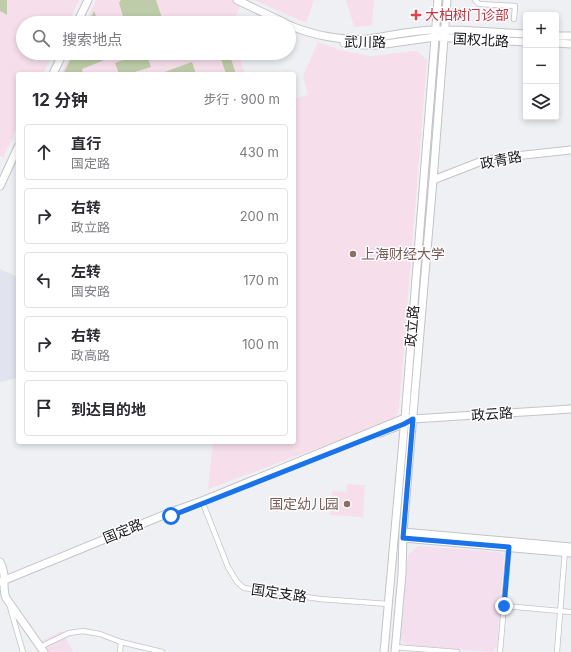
<!DOCTYPE html>
<html lang="zh">
<meta charset="utf-8">
<style>
:root{--surface:#fff;--page:#f2f2f3;--text:#2b2b33;--muted:#7c7c81;--line:#e1e1e2}
body{margin:0;font-family:Inter,"Noto Sans SC",sans-serif;background:var(--page);color:var(--text)}
.controls{position:absolute;right:12px;top:12px;display:grid;overflow:hidden;border-radius:4px;box-shadow:0 2px 6px #0003}
.controls button{width:36px;height:36px;display:grid;place-items:center;padding:0;border:0;border-bottom:1px solid var(--line);background:var(--surface);color:var(--text);font:20px sans-serif}
.stop{position:absolute;width:12px;height:12px;margin:-9px;border:3px solid #1a73e8;border-radius:50%;background:#fff}
.stop.end{background:#1a73e8;border-color:#fff;box-shadow:0 1px 4px #0008}
.list{margin:0;padding:0;list-style:none}
h2{display:flex;justify-content:space-between;align-items:center;height:52px;margin:0;padding:0 16px;font-size:17px}
h2 small{font-size:13px;font-weight:400;color:var(--muted)}
.list li{display:grid;grid-template-columns:26px 1fr auto;gap:12px;align-items:center;box-sizing:border-box;height:56px;margin:0 8px 8px;padding:0 8px;border:1px solid var(--line);border-radius:4px}
.list b{display:block;font-size:15px;white-space:nowrap}
.list p{margin:0;font-size:13px;white-space:nowrap;color:var(--muted)}
.list em{font-size:13px;font-style:normal;color:var(--muted)}
.icon{flex:none;width:22px;height:22px;fill:none;stroke:currentColor;stroke-width:2;stroke-linecap:round;stroke-linejoin:round}
.map{position:relative;flex:none;width:571px;height:652px;overflow:hidden}
.search{position:absolute;background:var(--surface);box-shadow:0 2px 6px #0003;left:16px;top:16px;width:280px;height:44px;display:flex;align-items:center;gap:10px;box-sizing:border-box;padding:0 14px;border-radius:22px;color:var(--muted);font-size:15px}
.panel{position:absolute;background:var(--surface);box-shadow:0 2px 6px #0003;left:16px;top:72px;width:280px;height:372px;border-radius:4px}
.map>svg:first-child{display:block}
.commercial{fill:#f4dfee}
.built{fill:#e1e4ef}
.education{fill:#f6dfeb}
.green{fill:#becca9}
.lines{fill:none;stroke-linecap:round;stroke-linejoin:round}
.street-casing{stroke:#c3c4c8;stroke-width:6}
.secondary-casing{stroke:#c3c4c8;stroke-width:9}
.street{stroke:#fff;stroke-width:4.5}
.secondary{stroke:#fff;stroke-width:7}
.route{stroke:#1a73e8;stroke-width:5}
.health-dot{fill:#e0444e;stroke:#fdfdff;stroke-width:1.5}
.education-dot{fill:#8d6e63;stroke:#fdfdff;stroke-width:1.5}
.labels{text-anchor:middle;stroke-width:3;stroke-linejoin:round;paint-order:stroke}
.health-label{font-size:14px;fill:#be3a42;stroke:#fdfdff;text-anchor:start}
.street-label{font-size:14px;fill:#1b1b1d;stroke:#fdfdff}
.education-label{font-size:14px;fill:#785e54;stroke:#fdfdff;text-anchor:start}
</style>
<div class="map">
<svg width="571" height="652" viewBox="0 0 571 652">
<rect width="100%" height="100%" fill="#eff0f4"/>
<!-- commercial -->
<path class="commercial" d="M418,546L499,552L504,554L497,647L493,652L407,645L401,640L408,555Z
M62,631L73,652H38L41,641Z"/>
<!-- built -->
<path class="built" d="M0,269L18,277V378L0,382Z"/>
<!-- education -->
<path class="education" d="M0,0H79L68,23H23V53H53L43,74H18V126L3,158L0,156Z
M96,0H243L233,23H85Z
M254,0H314L313,1L312,6L306,23Z
M346,0H374L372,25L354,27Z
M318,42L340,50L370,56L417,51L427,60L399,409L396,417L389,422L208,489L213,442H294V99L308,95L303,77Z
M71,53H238L245,74H61Z
M347,484L365,485L363,517L330,515L332,491L346,492Z"/>
<!-- green -->
<path class="green" d="M0,0H7V15L0,11Z
M121,0H156L163,21L159,23H125L119,3Z
M94,11L99,23H88Z
M74,53H110L112,57L82,69L83,74H63Z
M142,53H146L151,67L128,74H119L115,63Z
M219,53H229L236,74H226Z
M192,62L196,74H159Z"/>
<g class="lines">
<!-- street casing -->
<g class="street-casing">
<path id="street" d="M475,0L479,4L515,6L514,19
M202,501L228,567L237,582L244,588L320,599L388,604
M504,606L571,612
M10,607L23,652
M40,647L69,633L83,631L100,634L121,642L162,652
M395,647L457,652
M120,652L121,642
M500,652L509,546
M557,652L565,550"/>
</g>
<!-- secondary casing -->
<g class="secondary-casing">
<path id="secondary" d="M237,0L285,23
M77,23L88,0
M289,25C311,35 343,41 367,39C390,36 413,30 437,30C466,29 497,33 526,34
M556,36H571
M344,43L362,45H378L435,37L526,42
M556,43L571,44
M53,74L63,53
M433,180L482,161L505,157L571,150
M0,186L18,147
M380,433L408,422
M403,532L571,547
M403,538L571,553
M0,562C8,577 1,585 6,598L44,652
M0,582L171,512L202,501L405,418L413,419L571,409
M384,652L405,418L438,0
M395,652L402,574L403,532L433,180L447,0"/>
</g>
<!-- street -->
<use href="#street" class="street"/>
<!-- secondary -->
<use href="#secondary" class="secondary"/>
</g>
<g class="lines">
<!-- route -->
<path class="route" d="M171,516L404,424L413,419L403,538L509,547L504,606"/>
</g>
<!-- markers -->
<path class="health-dot" d="M414 9h4v4h4v4h-4v4h-4v-4h-4v-4h4z"/>
<g class="education-dot">
<circle cx="353" cy="254" r="4"/>
<circle cx="347" cy="504" r="4"/>
</g>
<g class="labels">
<!-- health labels -->
<g class="health-label">
<text x="425" y="20">大柏树门诊部</text>
</g>
<!-- street labels -->
<g class="street-label">
<text transform="translate(481 40) rotate(3)" y="5">国权北路</text>
<text transform="translate(365 42) rotate(1)" y="5">武川路</text>
<text transform="translate(501 160) rotate(-11)" y="5">政青路</text>
<text transform="translate(412 326) rotate(-85)" y="5">政立路</text>
<text transform="translate(492 414) rotate(-4)" y="5">政云路</text>
<text transform="translate(123 531) rotate(-22)" y="5">国定路</text>
<text transform="translate(279 593) rotate(8)" y="5">国定支路</text>
</g>
<!-- education labels -->
<g class="education-label">
<text x="361" y="259">上海财经大学</text>
<text x="339" y="509" text-anchor="end">国定幼儿园</text>
</g>
</g>
</svg>
<div class="controls">
<button>+</button>
<button>−</button>
<button><svg class="icon" aria-label="layers" viewBox="0 0 24 24"><path d="M12 4l9 5-9 5-9-5zM3 14l9 5 9-5"/></svg></button>
</div>
<div class="stop" style="left:171px;top:516px"></div>
<div class="stop end" style="left:504px;top:606px"></div>
<div class="search"><svg class="icon" aria-label="search" viewBox="0 0 24 24"><circle cx="10" cy="10" r="6"/><path d="M15 15l6 6"/></svg>搜索地点</div>
<section class="panel">
<h2>12 分钟<small>步行 · 900 m</small></h2>
<ul class="list">
<li><svg class="icon" aria-label="ahead" viewBox="0 0 24 24"><path d="M12 20V5M6 11l6-6 6 6"/></svg><div><b>直行</b><p>国定路</p></div><em>430 m</em></li>
<li><svg class="icon" aria-label="right" viewBox="0 0 24 24"><path d="M7 20v-9h11M14 6l5 5-5 5"/></svg><div><b>右转</b><p>政立路</p></div><em>200 m</em></li>
<li><svg class="icon" aria-label="left" viewBox="0 0 24 24"><path d="M17 20v-9H6M10 6l-5 5 5 5"/></svg><div><b>左转</b><p>国安路</p></div><em>170 m</em></li>
<li><svg class="icon" aria-label="right" viewBox="0 0 24 24"><path d="M7 20v-9h11M14 6l5 5-5 5"/></svg><div><b>右转</b><p>政高路</p></div><em>100 m</em></li>
<li><svg class="icon" aria-label="arrive" viewBox="0 0 24 24"><path d="M6 21V4h12l-3 4 3 4H6"/></svg><div><b>到达目的地</b></div></li>
</ul>
</section>
</div>
